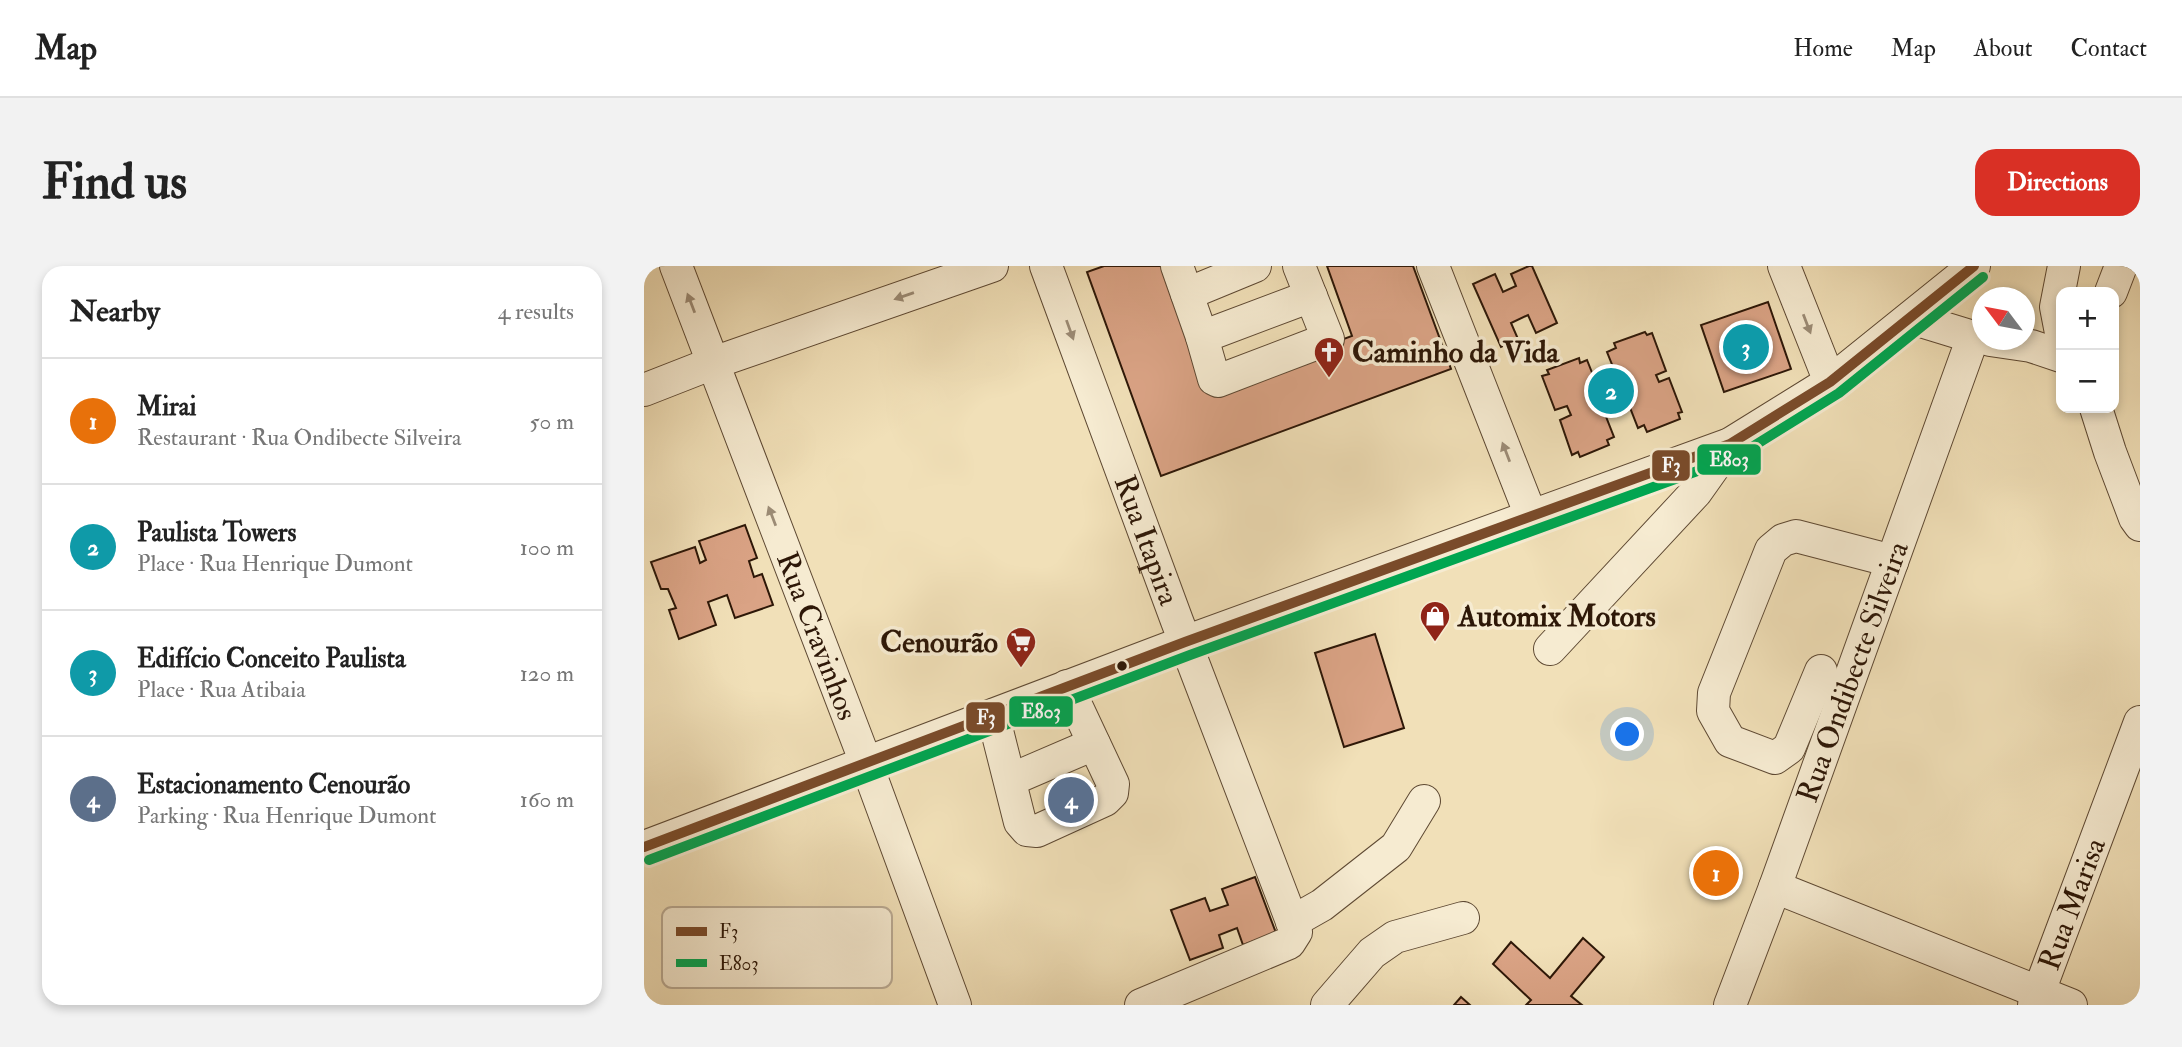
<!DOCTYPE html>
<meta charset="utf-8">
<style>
:root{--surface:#fff;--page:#f2f2f2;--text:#222;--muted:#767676;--line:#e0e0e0;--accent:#d93025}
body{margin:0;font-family:"IM FELL Double Pica",serif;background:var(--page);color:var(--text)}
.controls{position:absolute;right:21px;top:21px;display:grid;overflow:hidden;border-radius:14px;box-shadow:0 4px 10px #0003}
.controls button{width:63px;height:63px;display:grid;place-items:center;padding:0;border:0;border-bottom:2px solid var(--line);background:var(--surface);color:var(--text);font:35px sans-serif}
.compass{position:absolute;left:1328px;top:21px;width:63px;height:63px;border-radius:50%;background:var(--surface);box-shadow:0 4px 10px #0003;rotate:302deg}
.you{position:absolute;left:984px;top:469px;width:24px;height:24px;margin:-18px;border:5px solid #fff;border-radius:50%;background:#1a73e8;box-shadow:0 0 0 10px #1a73e833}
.badge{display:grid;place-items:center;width:46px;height:46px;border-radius:50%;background:var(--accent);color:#fff;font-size:23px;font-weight:700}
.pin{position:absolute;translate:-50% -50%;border:4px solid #fff;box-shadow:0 2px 7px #0006}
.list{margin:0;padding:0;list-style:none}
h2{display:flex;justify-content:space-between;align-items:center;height:91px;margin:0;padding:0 28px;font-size:30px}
h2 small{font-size:23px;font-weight:400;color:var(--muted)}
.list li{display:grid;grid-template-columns:46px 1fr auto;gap:21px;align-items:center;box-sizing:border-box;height:126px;padding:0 28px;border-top:2px solid var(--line)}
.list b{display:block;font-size:26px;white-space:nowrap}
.list p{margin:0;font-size:23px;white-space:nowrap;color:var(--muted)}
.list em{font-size:23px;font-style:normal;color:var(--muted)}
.map{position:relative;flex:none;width:1496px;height:739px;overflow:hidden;border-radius:21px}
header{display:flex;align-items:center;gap:42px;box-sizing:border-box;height:98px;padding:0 35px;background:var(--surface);border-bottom:2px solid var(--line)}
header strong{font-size:33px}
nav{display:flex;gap:38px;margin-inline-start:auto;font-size:24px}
.intro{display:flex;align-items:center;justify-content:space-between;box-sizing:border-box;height:168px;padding:0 42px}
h1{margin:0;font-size:49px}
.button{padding:18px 32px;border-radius:21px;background:var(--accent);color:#fff;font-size:24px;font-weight:700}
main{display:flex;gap:42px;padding:0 42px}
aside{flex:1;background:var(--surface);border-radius:21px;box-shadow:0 4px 10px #0003}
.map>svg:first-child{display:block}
.building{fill:#daa385;stroke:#2d1707;stroke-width:2}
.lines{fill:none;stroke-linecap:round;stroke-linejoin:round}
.minor-casing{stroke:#5e4933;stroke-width:34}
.minor{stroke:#f6ebd1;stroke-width:32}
.bus-1-casing{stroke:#f6ebd1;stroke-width:16}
.bus-2-casing{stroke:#f6ebd1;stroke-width:16}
.bus-1{stroke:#7a4b2a;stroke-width:10}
.bus-2{stroke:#00a651;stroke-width:10}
.oneway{fill:#9c8c76}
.bus-dot{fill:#2d1707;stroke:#f6ebd1;stroke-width:2.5}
.labels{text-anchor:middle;stroke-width:7;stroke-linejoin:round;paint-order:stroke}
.poi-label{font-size:30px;font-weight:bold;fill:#2d1707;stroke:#f6ebd1;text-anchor:start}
.street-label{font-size:30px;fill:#2d1707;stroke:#f6ebd1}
.key{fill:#f6ebd1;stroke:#baab94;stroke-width:2}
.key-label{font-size:19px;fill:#2d1707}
.line-badge{stroke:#f6ebd1;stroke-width:2.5}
.badge-label{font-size:19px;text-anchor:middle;font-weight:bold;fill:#fff}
</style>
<header>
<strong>Map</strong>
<nav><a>Home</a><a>Map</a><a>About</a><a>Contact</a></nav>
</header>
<div class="intro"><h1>Find us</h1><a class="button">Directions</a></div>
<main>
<aside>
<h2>Nearby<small>4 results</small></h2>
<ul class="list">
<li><span class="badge" style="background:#e8710a">1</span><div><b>Mirai</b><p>Restaurant · Rua Ondibecte Silveira</p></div><em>50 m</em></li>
<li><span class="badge" style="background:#0f9aa8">2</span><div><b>Paulista Towers</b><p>Place · Rua Henrique Dumont</p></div><em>100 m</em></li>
<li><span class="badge" style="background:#0f9aa8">3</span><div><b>Edifício Conceito Paulista</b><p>Place · Rua Atibaia</p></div><em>120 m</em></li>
<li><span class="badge" style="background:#5c6f8a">4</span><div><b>Estacionamento Cenourão</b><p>Parking · Rua Henrique Dumont</p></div><em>160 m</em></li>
</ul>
</aside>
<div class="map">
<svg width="1496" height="739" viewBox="0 0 1496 739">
<rect width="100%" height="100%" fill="#f1e0b8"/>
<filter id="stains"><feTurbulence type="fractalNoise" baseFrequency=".00286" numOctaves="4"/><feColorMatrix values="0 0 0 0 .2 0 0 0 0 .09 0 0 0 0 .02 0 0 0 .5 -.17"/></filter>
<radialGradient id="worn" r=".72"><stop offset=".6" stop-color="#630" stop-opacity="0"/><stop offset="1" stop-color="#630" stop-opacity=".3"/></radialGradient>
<!-- building -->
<path class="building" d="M460,0H519L564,123L708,70L683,0H769L807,103L517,210L443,6Z
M885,0H888L913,57L892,67L884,49L867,57L874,73L857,81L829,18L851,8L859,26L872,20L867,8Z
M1124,36L1147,103L1080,126L1057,59Z
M1001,66L1003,69L1008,67L1022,105L1012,109L1015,116L1025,112L1038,146L1034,147L1036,153L1003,166L1000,159L994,162L983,134L959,143L970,171L963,174L965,179L936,191L934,186L928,189L916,154L927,149L923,140L911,144L898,110L905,108L903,104L935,92L936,97L943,94L949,109L969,101L963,86L972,82L970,77Z
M101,259L113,292L105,295L110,311L118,308L129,339L91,352L83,329L64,336L72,359L35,373L25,344L32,342L24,323H17L7,296L51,281L56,297L62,294L55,275Z
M731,368L760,462L700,481L671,387Z
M611,611L632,667L599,679L593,662L575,669L579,682L546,694L527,644L561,632L566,645L584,639L578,623Z
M939,672L960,691L927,730L938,739H882L887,734L849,698L867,676L906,712Z
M817,731L826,739H810Z"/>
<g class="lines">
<!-- minor casing -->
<g class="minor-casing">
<g id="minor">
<path id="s1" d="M32,0L222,497L311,739"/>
<path id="s2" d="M402,0L533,355L652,666L645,677L497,739"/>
<path d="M533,0L558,71L570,113L574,115L684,73L655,0"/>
<path d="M789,0L887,250"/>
<path d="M1140,0L1186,116"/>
<path d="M1467,26L1477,0"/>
<path d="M543,28L611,0"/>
<path d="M1267,52L1329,71L1338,72"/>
<path d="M1417,67L1412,41L1420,0"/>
<path d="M558,71L667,30"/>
<path d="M1346,74L1387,80L1417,90"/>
<path d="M0,124L69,97L348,0"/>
<path d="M1452,142L1466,186L1491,252L1496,259"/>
<path d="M906,383L1052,226L1086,178"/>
<path d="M1177,405L1145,482L1131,492L1086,475L1069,445L1070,427L1127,284L1139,274L1152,270L1233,291L1248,296"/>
<path d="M349,449L376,556L383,564L393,565L461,534L468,527L469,518L423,420"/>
<path d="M366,514L450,478"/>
<path d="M0,581L541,376L1086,178L1186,116L1330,0"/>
<path d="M1131,621L1427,739"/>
<path d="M648,656L678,639L752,581L780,535"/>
<path d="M683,739L728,687L751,671L819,652"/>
<path id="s3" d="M1086,739L1131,621L1329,71"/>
<path id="s4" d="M1390,739L1496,456"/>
</g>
</g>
<!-- minor -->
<use href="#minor" class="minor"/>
<!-- bus-1 casing -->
<g class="bus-1-casing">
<path id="bus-1" d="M0,581L541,376L1086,178L1186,116L1330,0"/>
</g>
<!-- bus-2 casing -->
<g class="bus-2-casing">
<path id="bus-2" d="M5,594L546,389L1092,191L1195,127L1339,11"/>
</g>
<!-- bus-1 -->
<use href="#bus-1" class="bus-1"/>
<!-- bus-2 -->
<use href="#bus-2" class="bus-2"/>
</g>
<!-- one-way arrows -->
<defs><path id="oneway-solid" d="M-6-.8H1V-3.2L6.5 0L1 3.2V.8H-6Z" transform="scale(1.75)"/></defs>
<g class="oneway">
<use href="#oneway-solid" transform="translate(260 30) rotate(161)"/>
<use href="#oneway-solid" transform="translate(47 37) rotate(-111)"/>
<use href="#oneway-solid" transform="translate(1163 58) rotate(69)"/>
<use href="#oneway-solid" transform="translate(426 64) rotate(70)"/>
<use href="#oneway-solid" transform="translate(862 186) rotate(-111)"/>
<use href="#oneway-solid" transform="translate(128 250) rotate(-111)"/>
</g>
<!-- icons -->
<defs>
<g id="church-pin" transform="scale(1.575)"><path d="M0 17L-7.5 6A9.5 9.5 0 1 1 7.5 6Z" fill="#8f2418" stroke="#f6ebd1"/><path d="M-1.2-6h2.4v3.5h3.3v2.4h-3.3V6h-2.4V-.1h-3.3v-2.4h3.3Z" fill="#fff"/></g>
<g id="shop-pin" transform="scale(1.575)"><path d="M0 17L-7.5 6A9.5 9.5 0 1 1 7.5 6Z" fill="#8f2418" stroke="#f6ebd1"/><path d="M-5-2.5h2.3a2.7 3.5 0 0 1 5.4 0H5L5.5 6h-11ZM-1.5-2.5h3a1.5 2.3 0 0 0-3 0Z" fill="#fff"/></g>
<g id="supermarket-pin" transform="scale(1.575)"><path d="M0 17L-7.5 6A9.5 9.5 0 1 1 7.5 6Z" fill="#8f2418" stroke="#f6ebd1"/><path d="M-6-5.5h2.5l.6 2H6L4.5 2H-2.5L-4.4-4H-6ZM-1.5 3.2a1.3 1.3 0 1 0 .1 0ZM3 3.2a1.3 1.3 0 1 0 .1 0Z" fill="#fff"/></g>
</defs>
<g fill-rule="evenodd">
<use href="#church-pin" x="685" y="86"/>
<use href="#shop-pin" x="791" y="350"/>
<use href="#supermarket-pin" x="377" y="376"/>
</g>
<!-- markers -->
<circle class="bus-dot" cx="478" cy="400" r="6"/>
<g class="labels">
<!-- poi labels -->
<g class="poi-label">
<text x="708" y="96">Caminho da Vida</text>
<text x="814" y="360">Automix Motors</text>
<text x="354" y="386" text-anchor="end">Cenourão</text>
</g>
<!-- street labels -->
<g class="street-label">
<text dy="10" stroke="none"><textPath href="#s2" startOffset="292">Rua Itapira</textPath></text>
<text dy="10" stroke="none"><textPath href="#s1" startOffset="396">Rua Cravinhos</textPath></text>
<text dy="10" stroke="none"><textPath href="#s3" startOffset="355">Rua Ondibecte Silveira</textPath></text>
<text dy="10" stroke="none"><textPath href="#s4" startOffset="108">Rua Marisa</textPath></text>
</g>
</g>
<!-- legend -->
<rect x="18" y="641" width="230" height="81" rx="10" class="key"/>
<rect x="32" y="661" width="31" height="9" fill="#7a4b2a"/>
<rect x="32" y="693" width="31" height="8" fill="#00a651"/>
<g class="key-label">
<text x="75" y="672">F3</text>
<text x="75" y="704">E803</text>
</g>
<g class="line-badge">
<rect x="1052" y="177" width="66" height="33" rx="7" fill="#00a651"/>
<rect x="1007" y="183" width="40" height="33" rx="7" fill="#7a4b2a"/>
<rect x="364" y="429" width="66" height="33" rx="7" fill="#00a651"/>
<rect x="321" y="435" width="41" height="33" rx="7" fill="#7a4b2a"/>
</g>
<g class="badge-label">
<text x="1085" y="200">E803</text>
<text x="1027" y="206">F3</text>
<text x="397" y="452">E803</text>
<text x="342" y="458">F3</text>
</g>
<rect width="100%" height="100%" filter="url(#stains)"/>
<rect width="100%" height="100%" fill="url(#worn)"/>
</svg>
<div class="controls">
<button>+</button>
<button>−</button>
</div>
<svg class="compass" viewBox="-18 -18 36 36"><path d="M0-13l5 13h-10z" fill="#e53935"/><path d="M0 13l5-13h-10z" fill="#767676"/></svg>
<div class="you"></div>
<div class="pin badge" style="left:1072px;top:607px;background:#e8710a">1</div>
<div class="pin badge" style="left:967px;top:125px;background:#0f9aa8">2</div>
<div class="pin badge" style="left:1102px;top:81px;background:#0f9aa8">3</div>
<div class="pin badge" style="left:427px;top:534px;background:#5c6f8a">4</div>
</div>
</main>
